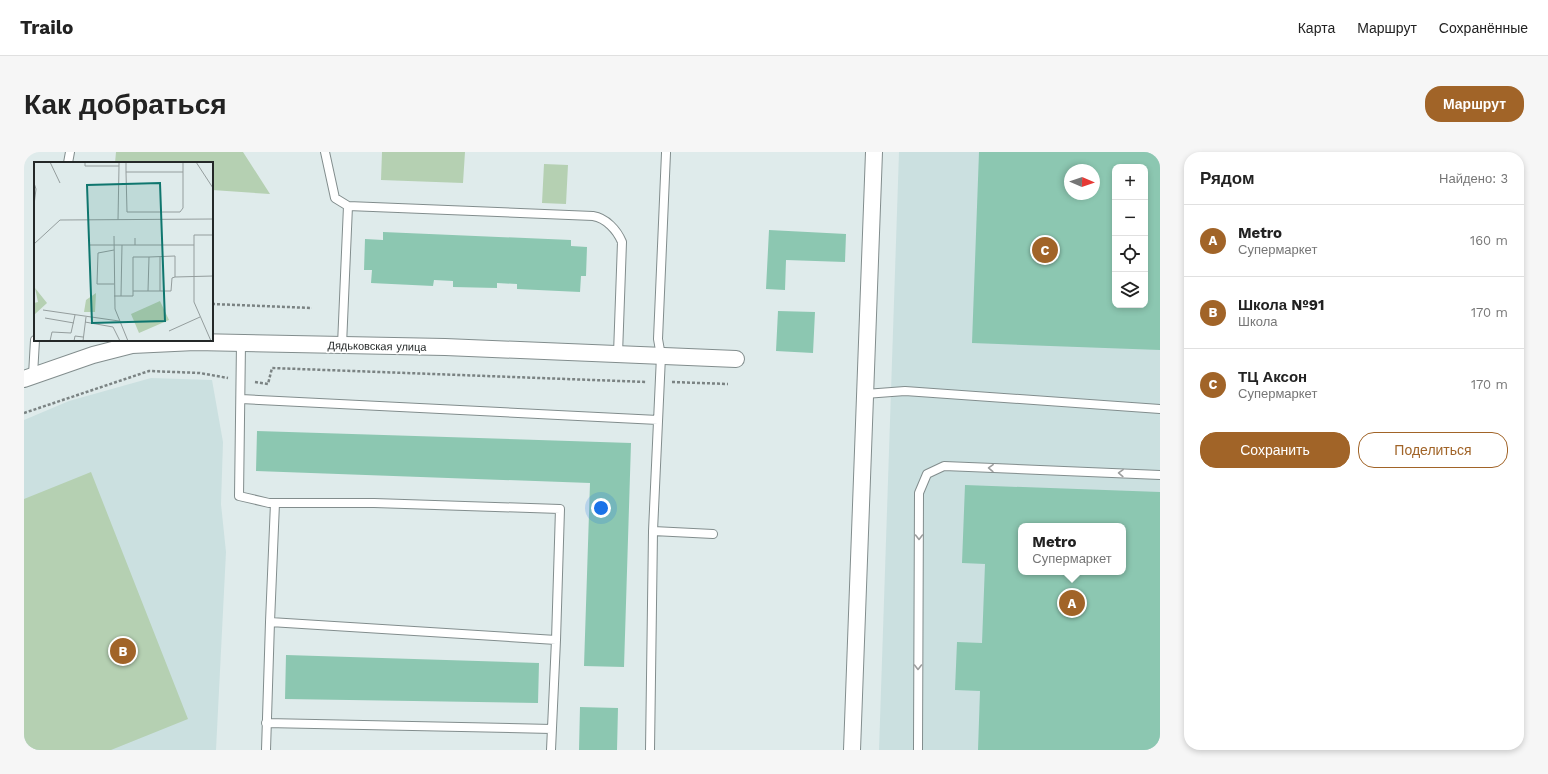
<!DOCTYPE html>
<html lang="ru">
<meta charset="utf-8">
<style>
:root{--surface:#fff;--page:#f6f6f6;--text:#222;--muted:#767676;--line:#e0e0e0;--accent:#a16428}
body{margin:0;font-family:"Work Sans",sans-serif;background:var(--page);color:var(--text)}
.controls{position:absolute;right:12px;top:12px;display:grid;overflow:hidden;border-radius:8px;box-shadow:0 2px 6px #0003}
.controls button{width:36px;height:36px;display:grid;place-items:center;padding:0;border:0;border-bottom:1px solid var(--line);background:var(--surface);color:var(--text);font:20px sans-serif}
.compass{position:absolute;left:1040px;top:12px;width:36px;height:36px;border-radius:50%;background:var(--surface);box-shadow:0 2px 6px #0003;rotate:92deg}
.you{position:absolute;left:577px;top:356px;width:14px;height:14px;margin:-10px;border:3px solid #fff;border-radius:50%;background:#1a73e8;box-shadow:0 0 0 6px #1a73e833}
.badge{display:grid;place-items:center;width:26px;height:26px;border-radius:50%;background:var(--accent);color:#fff;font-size:13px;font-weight:700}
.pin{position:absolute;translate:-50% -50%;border:2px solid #fff;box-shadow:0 1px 4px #0006}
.popup{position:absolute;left:994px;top:371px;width:108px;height:52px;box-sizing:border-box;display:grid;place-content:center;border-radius:8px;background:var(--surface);filter:drop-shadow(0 1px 3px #0005);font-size:13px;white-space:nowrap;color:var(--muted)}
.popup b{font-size:15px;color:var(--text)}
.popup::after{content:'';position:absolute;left:50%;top:100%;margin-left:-8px;border:8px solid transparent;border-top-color:var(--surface)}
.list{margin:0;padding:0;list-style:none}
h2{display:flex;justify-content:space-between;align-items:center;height:52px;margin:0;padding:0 16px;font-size:17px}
h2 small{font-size:13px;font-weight:400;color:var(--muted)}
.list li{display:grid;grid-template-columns:26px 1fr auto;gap:12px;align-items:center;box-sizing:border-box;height:72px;padding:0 16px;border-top:1px solid var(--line)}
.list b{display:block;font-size:15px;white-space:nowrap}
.list p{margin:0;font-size:13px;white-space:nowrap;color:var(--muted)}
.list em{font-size:13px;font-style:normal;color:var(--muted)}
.actions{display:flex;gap:8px;padding:12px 16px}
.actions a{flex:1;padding:9px 0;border:1px solid var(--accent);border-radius:16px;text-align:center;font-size:14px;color:var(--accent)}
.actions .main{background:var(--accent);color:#fff}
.icon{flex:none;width:22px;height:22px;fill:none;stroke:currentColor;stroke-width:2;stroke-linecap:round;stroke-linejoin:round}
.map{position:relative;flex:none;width:1136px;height:598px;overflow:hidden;border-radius:16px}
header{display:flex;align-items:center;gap:24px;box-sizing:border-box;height:56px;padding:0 20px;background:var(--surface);border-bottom:1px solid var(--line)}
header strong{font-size:19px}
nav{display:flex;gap:22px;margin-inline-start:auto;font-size:14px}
.intro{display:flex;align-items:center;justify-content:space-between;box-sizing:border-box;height:96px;padding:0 24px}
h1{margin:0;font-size:28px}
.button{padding:10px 18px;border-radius:16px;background:var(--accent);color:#fff;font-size:14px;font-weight:700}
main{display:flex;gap:24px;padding:0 24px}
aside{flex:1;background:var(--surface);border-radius:16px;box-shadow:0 2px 6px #0003}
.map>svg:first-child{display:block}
.built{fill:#cbe0e0;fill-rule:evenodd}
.green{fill:#b5d0b2}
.building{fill:#8cc7b1;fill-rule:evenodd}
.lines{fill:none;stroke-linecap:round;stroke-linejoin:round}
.service-casing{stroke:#828d8d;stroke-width:10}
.minor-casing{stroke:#828d8d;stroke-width:18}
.path{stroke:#7b8383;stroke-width:2.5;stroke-dasharray:3 2;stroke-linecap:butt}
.service{stroke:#fff;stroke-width:8}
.minor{stroke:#fff;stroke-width:16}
.oneway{stroke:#9c9e9e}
.labels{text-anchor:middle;stroke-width:3.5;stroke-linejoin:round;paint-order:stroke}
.street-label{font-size:11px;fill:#242828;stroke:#fff}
.inset-road{fill:none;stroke:#949d9d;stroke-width:1}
.view{fill:#0f766e;fill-opacity:0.15;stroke:#0f766e;stroke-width:2}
.inset-edge{fill:none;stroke:#242828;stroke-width:2}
</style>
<header>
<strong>Trailo</strong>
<nav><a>Карта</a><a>Маршрут</a><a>Сохранённые</a></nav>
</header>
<div class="intro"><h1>Как добраться</h1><a class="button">Маршрут</a></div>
<main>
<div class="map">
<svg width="1136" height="598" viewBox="0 0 1136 598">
<rect width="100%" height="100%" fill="#dfebeb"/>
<!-- built -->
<path class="built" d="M875,0H1136V598H855ZM1091,15H1121V153H1091ZM1046,18H1070V42H1046ZM997,374H1099V420H997Z
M127,226L188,228L199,290L197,352L202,400L192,598H0V268L45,249Z"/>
<!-- green -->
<path class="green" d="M92,0H219L246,42L188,38V11H91Z
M358,0H441L439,31L357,28Z
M520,12L544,13L542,52L518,51Z
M67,320L164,567L87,598H0V347Z"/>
<!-- building -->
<path class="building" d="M955,0H1136V198L948,191ZM1091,15H1121V153H1091ZM1046,18H1070V42H1046Z
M745,78L822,82L821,110L762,108L761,138L742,137Z
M359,80L547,88V94L563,95L562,124H557L556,140L493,137V132L473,131V136L429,135V129L410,128L409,134L347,131L348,118H340L341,87L359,88Z
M754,159L791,160L789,201L752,199Z
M233,279L607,291L600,515L560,514L566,331L232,319Z
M941,333L1136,340V598H954L956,539L931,538L933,490L958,491L961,412L938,411ZM997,374H1099V420H997Z
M262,503L515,511L514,551L261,547Z
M556,555L594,556L593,598H555Z"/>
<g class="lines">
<!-- service casing -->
<g class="service-casing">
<path id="service" d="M301,0L311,46L324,54
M44,11L46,0
M217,191L215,344L245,351H350L536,357L532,488
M318,193L324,54L569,64C582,66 593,78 598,90L594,202
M9,223L11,188
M841,242L881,239L1136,257
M217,247L634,268
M629,379L637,204L634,187L642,1
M246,470L251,351
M242,571L528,577
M242,598L246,470L532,488L527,598
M626,598L629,379L689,382
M894,598L895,341L903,322L920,314L1136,323"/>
</g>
<!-- minor casing -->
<g class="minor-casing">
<path id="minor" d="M0,227L69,203L108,193L171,190L421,195L712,207
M828,598L850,0"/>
</g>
<!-- path -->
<path class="path" d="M188,152L288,156
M231,230L244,232L248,216L623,230
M648,230L704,232
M0,261L125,219L176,221L204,226"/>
<!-- service -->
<use href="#service" class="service"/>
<!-- minor -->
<use href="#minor" class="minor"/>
</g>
<!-- one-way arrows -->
<defs><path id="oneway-chevron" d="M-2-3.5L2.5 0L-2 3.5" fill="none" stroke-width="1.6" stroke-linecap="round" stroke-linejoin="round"/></defs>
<g class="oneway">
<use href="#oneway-chevron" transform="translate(967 316) rotate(-178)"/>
<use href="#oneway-chevron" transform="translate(1097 321) rotate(-178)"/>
<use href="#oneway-chevron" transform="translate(895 385) rotate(90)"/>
<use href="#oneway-chevron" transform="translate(894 515) rotate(90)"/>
</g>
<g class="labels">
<!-- street labels -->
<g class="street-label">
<text transform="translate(353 194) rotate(1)" y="4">Дядьковская улица</text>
</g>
</g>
<!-- overview -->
<g transform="translate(10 10)">
<rect width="179" height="179" fill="#dfebeb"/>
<path d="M1,126L13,141L1,152L0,157V141L4,140ZM62,131L61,150H50L52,138ZM126,139L135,158L105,171L97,152Z" fill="#b5d0b2"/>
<path class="inset-road" d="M16,0L26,21M51,0V4H85V0M92,0V10H149M162,0L179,26M92,10L93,50H146L149,46V0M0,21L2,27L0,43M84,58L85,4M80,74L81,147L94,179M101,76V83H160M0,82L26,58L179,57M55,83H101M80,88L64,91L63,122H80M126,95V129M141,115L138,116L137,129H114L115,95L141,94V115L179,114M99,129H114M80,134H99V95H115M87,134L88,83M9,148L85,159M11,156L40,161M51,160L79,165L86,179M135,169L166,155M16,179L18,170L37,171L41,153M40,179L41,174L49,175M49,179L52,155M177,179L160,140V73H179"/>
<path class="view" d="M126,21L131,159L58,161L53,23Z"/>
<rect width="179" height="179" class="inset-edge"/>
</g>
</svg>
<div class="controls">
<button>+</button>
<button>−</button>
<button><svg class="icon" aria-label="locate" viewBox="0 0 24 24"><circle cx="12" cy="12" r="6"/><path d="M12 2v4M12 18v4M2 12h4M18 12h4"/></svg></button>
<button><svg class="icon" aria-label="layers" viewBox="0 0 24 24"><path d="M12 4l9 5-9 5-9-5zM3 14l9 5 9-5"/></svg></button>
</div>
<svg class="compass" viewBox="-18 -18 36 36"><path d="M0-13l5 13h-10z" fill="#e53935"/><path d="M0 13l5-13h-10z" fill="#767676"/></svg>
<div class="you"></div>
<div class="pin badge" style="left:1048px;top:451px">A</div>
<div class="popup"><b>Metro</b>Супермаркет</div>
<div class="pin badge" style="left:99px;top:499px">B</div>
<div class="pin badge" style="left:1021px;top:98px">C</div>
</div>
<aside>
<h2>Рядом<small>Найдено: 3</small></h2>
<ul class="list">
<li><span class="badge">A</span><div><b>Metro</b><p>Супермаркет</p></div><em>160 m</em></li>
<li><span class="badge">B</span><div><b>Школа №91</b><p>Школа</p></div><em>170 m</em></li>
<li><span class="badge">C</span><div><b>ТЦ Аксон</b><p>Супермаркет</p></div><em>170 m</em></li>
</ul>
<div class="actions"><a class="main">Сохранить</a><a>Поделиться</a></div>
</aside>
</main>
